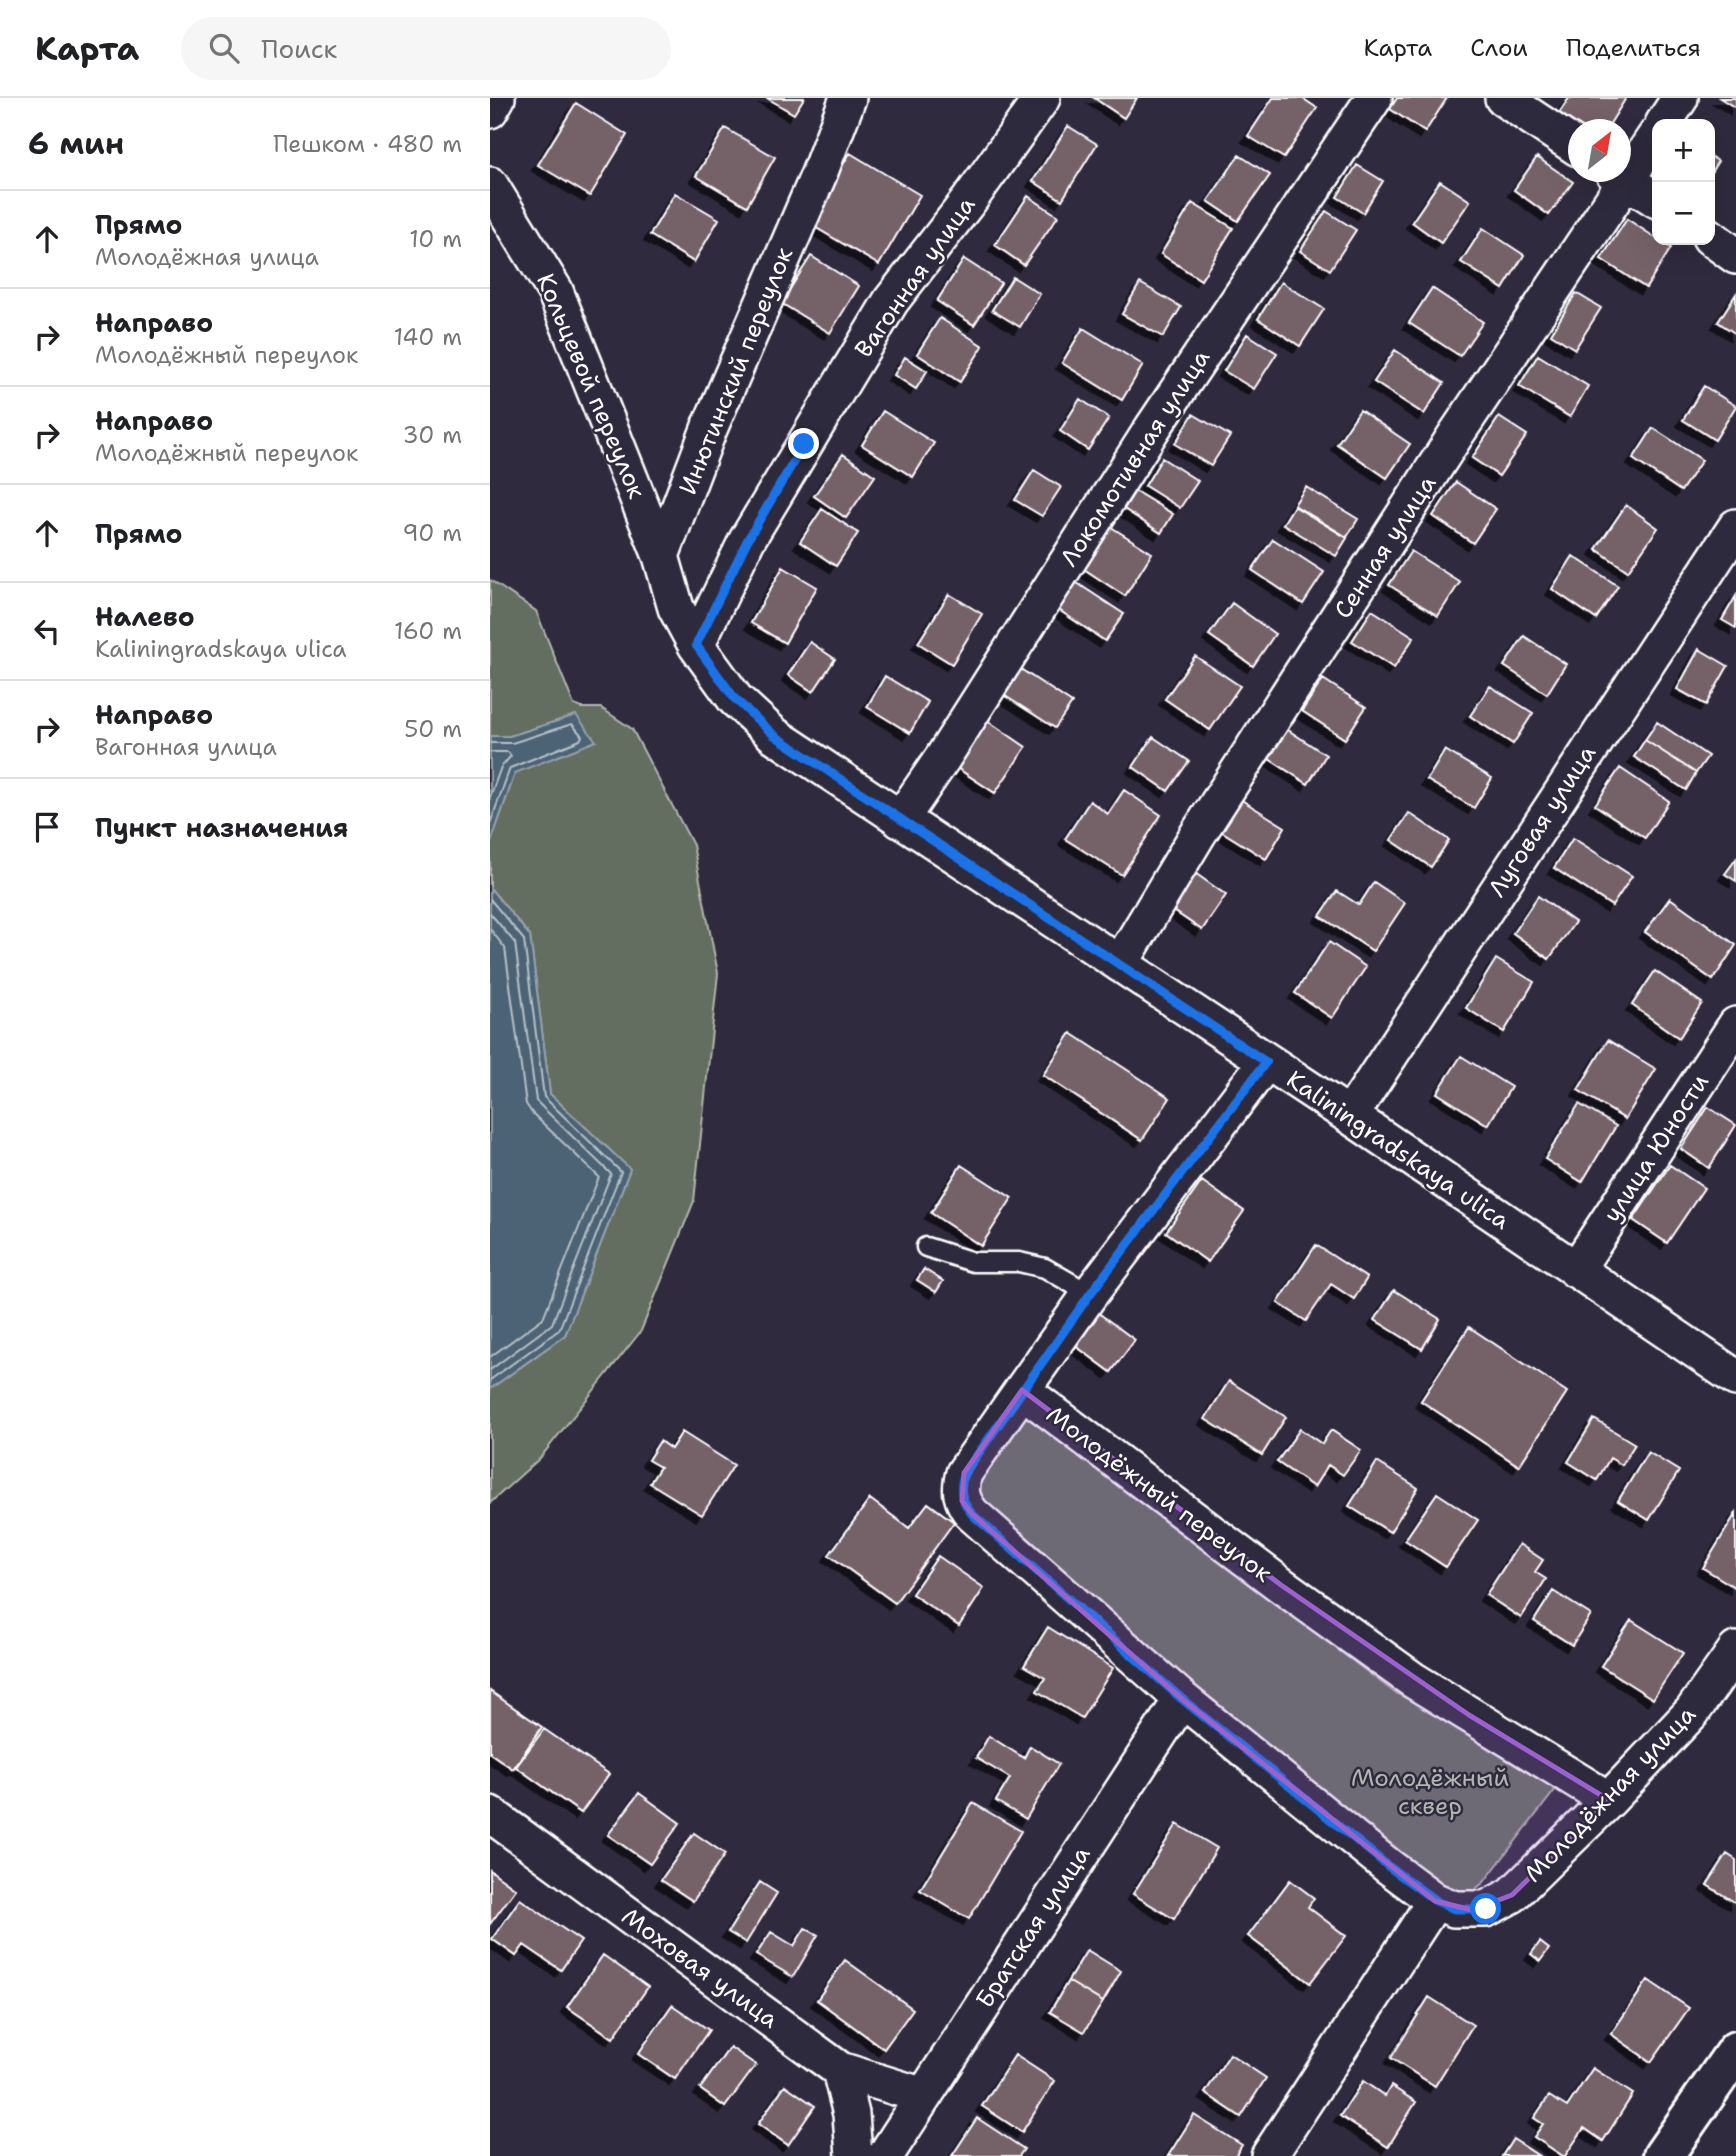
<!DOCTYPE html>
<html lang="ru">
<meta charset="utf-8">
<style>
:root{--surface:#fff;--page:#f6f6f6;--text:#202124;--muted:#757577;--line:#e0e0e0}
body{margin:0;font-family:"Shantell Sans",sans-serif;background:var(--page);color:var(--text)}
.controls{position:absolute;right:21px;top:21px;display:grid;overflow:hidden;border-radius:14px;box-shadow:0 7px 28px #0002}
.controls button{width:63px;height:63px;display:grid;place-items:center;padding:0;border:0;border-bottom:2px solid var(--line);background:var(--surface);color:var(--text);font:35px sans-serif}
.compass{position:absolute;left:1078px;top:21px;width:63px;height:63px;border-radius:50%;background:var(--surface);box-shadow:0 7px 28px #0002;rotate:31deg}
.stop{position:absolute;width:21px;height:21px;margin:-16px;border:5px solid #1a73e8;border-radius:50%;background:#fff}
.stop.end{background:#1a73e8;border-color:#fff;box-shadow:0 2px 7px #0008}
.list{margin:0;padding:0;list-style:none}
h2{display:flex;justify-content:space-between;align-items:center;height:91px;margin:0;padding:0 28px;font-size:30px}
h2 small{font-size:23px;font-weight:400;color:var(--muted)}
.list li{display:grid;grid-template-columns:46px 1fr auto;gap:21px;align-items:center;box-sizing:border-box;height:98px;padding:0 28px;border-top:2px solid var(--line)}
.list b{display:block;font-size:26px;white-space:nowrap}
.list p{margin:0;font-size:23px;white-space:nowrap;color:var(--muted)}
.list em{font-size:23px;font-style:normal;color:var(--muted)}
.icon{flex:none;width:38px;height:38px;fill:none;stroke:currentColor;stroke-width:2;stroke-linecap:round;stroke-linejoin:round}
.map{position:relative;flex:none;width:1246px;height:2058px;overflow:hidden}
header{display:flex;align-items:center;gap:42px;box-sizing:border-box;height:98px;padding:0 35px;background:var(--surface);border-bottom:2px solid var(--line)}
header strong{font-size:33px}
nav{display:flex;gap:38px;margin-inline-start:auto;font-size:24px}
.search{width:490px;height:63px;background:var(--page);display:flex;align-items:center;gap:18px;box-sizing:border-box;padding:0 24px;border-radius:38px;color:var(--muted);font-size:26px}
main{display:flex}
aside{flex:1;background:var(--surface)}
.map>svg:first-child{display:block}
.green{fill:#646d60;stroke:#b2b6b0;stroke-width:2}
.water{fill:#4b6375;stroke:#93a1ac;stroke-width:2}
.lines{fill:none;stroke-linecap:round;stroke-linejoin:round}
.shore{stroke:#b7c1c8;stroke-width:2}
.building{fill:#756269;stroke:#fff;stroke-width:2;filter:url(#shadow)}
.service-casing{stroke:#fff;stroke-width:23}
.minor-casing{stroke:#fff;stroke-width:40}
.secondary-casing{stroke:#fff;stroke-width:44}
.service{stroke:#2f2a3d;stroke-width:18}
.minor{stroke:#2f2a3d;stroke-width:35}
.secondary{stroke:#2f2a3d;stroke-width:38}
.route{stroke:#1a73e8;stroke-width:9}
.marked{fill:#9c61cf;fill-opacity:0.2;stroke:#9c61cf;stroke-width:5;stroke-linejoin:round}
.labels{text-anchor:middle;stroke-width:5;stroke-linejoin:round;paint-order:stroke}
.street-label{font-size:24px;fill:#fff;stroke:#2f2a3d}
.park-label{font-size:24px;fill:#b2b6b0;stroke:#2f2a3d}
</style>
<header>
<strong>Карта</strong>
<div class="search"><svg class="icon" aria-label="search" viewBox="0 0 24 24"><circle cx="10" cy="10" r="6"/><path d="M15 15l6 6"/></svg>Поиск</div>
<nav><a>Карта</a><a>Слои</a><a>Поделиться</a></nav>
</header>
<main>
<aside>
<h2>6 мин<small>Пешком · 480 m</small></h2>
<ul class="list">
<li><svg class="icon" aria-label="ahead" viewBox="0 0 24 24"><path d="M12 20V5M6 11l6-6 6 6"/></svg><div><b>Прямо</b><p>Молодёжная улица</p></div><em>10 m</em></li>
<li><svg class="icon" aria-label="right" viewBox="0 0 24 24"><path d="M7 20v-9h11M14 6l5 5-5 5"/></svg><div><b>Направо</b><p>Молодёжный переулок</p></div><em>140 m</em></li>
<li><svg class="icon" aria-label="right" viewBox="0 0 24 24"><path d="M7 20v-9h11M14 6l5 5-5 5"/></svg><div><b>Направо</b><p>Молодёжный переулок</p></div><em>30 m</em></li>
<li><svg class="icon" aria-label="ahead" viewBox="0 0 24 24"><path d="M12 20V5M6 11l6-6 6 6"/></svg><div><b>Прямо</b></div><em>90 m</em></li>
<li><svg class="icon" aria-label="left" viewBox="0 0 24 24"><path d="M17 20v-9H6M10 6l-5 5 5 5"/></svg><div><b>Налево</b><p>Kaliningradskaya ulica</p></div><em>160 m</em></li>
<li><svg class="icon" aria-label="right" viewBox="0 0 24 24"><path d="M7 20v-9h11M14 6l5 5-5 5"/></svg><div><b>Направо</b><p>Вагонная улица</p></div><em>50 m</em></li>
<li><svg class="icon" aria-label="arrive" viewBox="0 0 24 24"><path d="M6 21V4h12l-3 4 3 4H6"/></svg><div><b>Пункт назначения</b></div></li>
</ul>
</aside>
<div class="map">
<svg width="1246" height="2058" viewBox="0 0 1246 2058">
<defs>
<filter id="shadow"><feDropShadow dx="-6" dy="6" stdDeviation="0" flood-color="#0009"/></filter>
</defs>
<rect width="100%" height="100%" fill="#2f2a3d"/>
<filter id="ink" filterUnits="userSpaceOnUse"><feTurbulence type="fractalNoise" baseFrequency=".0143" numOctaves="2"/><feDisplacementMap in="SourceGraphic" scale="14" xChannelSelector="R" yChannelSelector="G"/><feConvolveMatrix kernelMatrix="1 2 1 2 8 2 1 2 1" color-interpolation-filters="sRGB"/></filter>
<g filter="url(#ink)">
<!-- green -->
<path class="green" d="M0,482L46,513L84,607L92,610H111L142,631L203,747L228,875L204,1103L151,1233L50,1360L0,1405V1291L75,1237L140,1071L60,996L40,838L0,790V747L25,675L86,617L20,638H0Z
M535,1317L546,1322L905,1595L967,1623L1067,1685L1065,1692L994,1784L982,1794L970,1795L899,1756L728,1623L483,1394L525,1321Z"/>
<!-- water -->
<path class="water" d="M86,617L106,643L25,675L0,747V638H20Z
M0,790L40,838L60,996L140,1071L75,1237L0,1291Z"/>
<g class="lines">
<!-- shore -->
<path class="shore" d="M0,645H22L82,626L92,638L90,642L20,670L0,726
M0,654H18L21,658L11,669L0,699
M0,801L34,842L54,999L131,1074L69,1232L0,1282
M0,815L25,845L46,1003L121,1076L62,1226L0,1272
M0,831L15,850L36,1006L42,1015L109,1079L53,1220L0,1259"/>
</g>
<!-- building -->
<path class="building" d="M277,0H314L304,16Z
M604,0H647L634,20Z
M783,0H812L827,10L794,60L758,38Z
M907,0H957L935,34L900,11Z
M1079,0H1136L1116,32H1091L1068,17Z
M1230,0H1246V10Z
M86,5L137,37L100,98L48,67Z
M578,28L607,46L572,102L543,83Z
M235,30L285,59L257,108L206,78Z
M360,55L430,97L389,167L318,125Z
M749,57L780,77L748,123L718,103Z
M1220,58L1228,63L1220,76Z
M1047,59L1083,84L1059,117L1024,92Z
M867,67L893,83L873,115L847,99Z
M950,83L980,103L951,145L922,124Z
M185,95L229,121L204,164L160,137Z
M538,98L568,118L534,167L505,147Z
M702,105L743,130L711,182L671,156Z
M836,113L866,132L840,172L810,153Z
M1137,121L1181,150L1156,190L1111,161Z
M993,130L1034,157L1013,191L971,164Z
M321,158L369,188L340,235L291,205Z
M474,161L511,185L484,227L447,203Z
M523,179L550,196L530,229L502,212Z
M791,184L834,211L810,248L768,221Z
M650,185L691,209L673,239L632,216Z
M942,190L993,224L970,258L919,225Z
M1086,195L1111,210L1085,251L1061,236Z
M1246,196V236L1228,224Z
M450,220L493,248L470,284L427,256Z
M593,230L653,267L632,302L572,265Z
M757,236L787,255L764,291L734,273Z
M905,252L954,285L934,316L884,284Z
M1048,257L1098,288L1080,319L1029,288Z
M415,259L437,273L426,291L404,277Z
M1214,288L1246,308L1225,342L1193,322Z
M590,301L619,320L598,352L570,333Z
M870,312L920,346L897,380L847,346Z
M393,313L444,345L423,379L372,347Z
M703,316L740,338L721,368L685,346Z
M1009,319L1037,337L1009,378L982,360Z
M1163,330L1212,362L1191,393L1143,361Z
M353,356L385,378L356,420L324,398Z
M672,360L708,383L690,410L655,388Z
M544,372L571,389L552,418L525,402Z
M966,384L1006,411L983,445L943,418Z
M816,389L868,421L857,439L804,407Z
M645,393L683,416L671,435L634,411Z
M1136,407L1168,430L1138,473L1106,451Z
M804,408L857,440L846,458L793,426Z
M332,411L368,435L346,468L310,444Z
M618,427L662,455L635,498L591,469Z
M783,441L834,474L813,506L762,472Z
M921,453L970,484L948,518L899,487Z
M1083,458L1128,488L1106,521L1062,491Z
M293,469L327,489L295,545L261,525Z
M584,483L634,516L615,543L566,510Z
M459,496L492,516L462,566L428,545Z
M1246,498V530L1232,522Z
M742,505L785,536L763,568L719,537Z
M882,512L924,539L904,570L862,543Z
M1034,538L1076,566L1057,596L1014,568Z
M320,544L345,561L323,594L298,577Z
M1209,551L1238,568L1216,607L1187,591Z
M705,558L750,588L720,632L675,601Z
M526,568L582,605L565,630L509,594Z
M395,578L438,604L420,635L377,609Z
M833,581L876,609L855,641L812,613Z
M1000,588L1043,615L1023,646L980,618Z
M498,623L536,649L505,695L467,670Z
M1167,624L1218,658L1206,675L1155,642Z
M795,630L836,657L818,686L776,659Z
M663,639L699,663L678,693L643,669Z
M1155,642L1206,675L1196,692L1144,659Z
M955,652L1002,680L984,710L937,682Z
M1130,670L1179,703L1155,740L1105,707Z
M634,692L671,717L632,777L575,741L600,703L618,716Z
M750,701L795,729L776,761L731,733Z
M919,715L959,742L941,769L901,742Z
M1083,740L1142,778L1122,808L1064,770Z
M1246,761V783L1235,776Z
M705,775L736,797L712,832L681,811Z
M884,784L915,805L883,853L830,818L847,793L869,807Z
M1048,798L1085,824L1059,861L1023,835Z
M1180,800L1246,847L1223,882L1155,834Z
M839,844L876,869L842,920L805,895Z
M1006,861L1044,884L1014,934L976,910Z
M1165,873L1212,905L1189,940L1142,907Z
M581,935L680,1000L652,1042L553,977Z
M1118,942L1166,971L1135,1021L1088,992Z
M971,958L1021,989L998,1027L947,995Z
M1089,1006L1126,1028L1092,1084L1055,1061Z
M1218,1009L1246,1027L1219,1070L1191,1051Z
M471,1067L522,1100L491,1148L441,1115Z
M1180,1067L1214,1090L1177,1145L1143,1122Z
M712,1083L754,1113L718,1164L676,1134Z
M826,1147L877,1180L864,1201L841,1186L816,1223L788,1205Z
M434,1171L453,1183L446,1194L427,1182Z
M904,1192L950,1221L932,1251L885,1222Z
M603,1211L645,1242L621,1274L579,1243Z
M979,1229L1077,1294L1029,1368L931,1303Z
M739,1283L796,1319L772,1357L715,1321Z
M1104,1321L1145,1346L1132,1367L1120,1360L1107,1382L1078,1364Z
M810,1331L832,1346L841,1332L871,1352L853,1377L838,1367L824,1389L787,1364Z
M192,1334L244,1367L212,1417L160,1385L170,1369L158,1362L170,1343L181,1351Z
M1158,1354L1189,1373L1159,1422L1128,1403Z
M887,1364L928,1390L900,1434L859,1408Z
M947,1395L988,1422L956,1469L915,1442Z
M380,1401L419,1430L438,1405L464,1424L405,1505L339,1457Z
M1246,1415V1490L1213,1470Z
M1029,1446L1053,1462L1045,1474L1056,1481L1031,1520L996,1497Z
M448,1458L494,1490L469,1528L422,1496Z
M1063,1493L1101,1517L1082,1547L1044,1523Z
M1141,1522L1193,1555L1163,1601L1111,1568Z
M558,1529L623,1570L592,1620L547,1593L555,1580L534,1568Z
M0,1593L52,1629L23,1671L0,1655Z
M54,1631L119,1676L91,1715L26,1669Z
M499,1638L534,1660L540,1648L569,1666L536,1721L506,1703L520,1680L486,1660Z
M149,1695L190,1725L160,1766L118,1737Z
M483,1705L531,1733L479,1821L430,1792Z
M687,1726L727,1750L684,1821L643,1796Z
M204,1735L235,1756L203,1803L171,1782Z
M1237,1756L1246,1762V1805L1217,1787Z
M0,1772L26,1791L0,1826Z
M800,1782L824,1800L818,1809L856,1838L820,1885L758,1838Z
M270,1784L287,1795L256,1845L238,1834Z
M30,1801L91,1843L71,1872L34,1847L26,1858L2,1841Z
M315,1830L328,1837L303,1879L266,1857L281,1834L304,1848Z
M1050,1844L1059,1851L1050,1863L1041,1856Z
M597,1852L631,1873L613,1904L578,1883Z
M113,1857L158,1889L123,1940L77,1909Z
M355,1862L423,1911L394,1951L327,1902Z
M1158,1882L1199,1910L1161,1964L1121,1936Z
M578,1883L613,1904L594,1934L560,1914Z
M939,1899L983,1927L945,1988L901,1960Z
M182,1907L219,1932L185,1981L148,1956Z
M240,1949L266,1967L235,2009L210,1991Z
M740,1956L776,1980L751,2019L715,1995Z
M525,1957L565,1983L532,2034L492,2008Z
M1103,1970L1143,1996L1113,2043L1094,2030L1075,2058H1073L1044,2039L1053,2026L1044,2020L1059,1998L1077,2009Z
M873,1983L895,1998L901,1988L926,2004L898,2049L850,2018Z
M295,1987L325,2008L298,2047L268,2026Z
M704,2017L752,2047L745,2058H678Z
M487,2020L534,2051L529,2058H462Z
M1023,2041L1049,2058H1012Z"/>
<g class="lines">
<!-- service casing -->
<g class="service-casing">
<path id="service" d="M436,1149L483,1164H529L555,1170L600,1196"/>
</g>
<!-- minor casing -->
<g class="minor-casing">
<path id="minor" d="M358,0L329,76L219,331L171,458L186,510L206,547L245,601L284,637L860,1018L1246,1280
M1013,0L1088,50
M0,12L7,0
M1173,26L1190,0
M1123,74L1167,102
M0,87L65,193L171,458
M1220,139L1246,158
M206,547L257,442L401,203L480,101L552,0
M410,722L452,661L662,331L884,0
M630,866L708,736L965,338L1167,36
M860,1018L1246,429
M1086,1172L1246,927
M532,1292L600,1196L776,964
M1119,1702L923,1582L791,1487L532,1292L474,1375C469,1393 471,1402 482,1416L692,1601L898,1768L945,1803L964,1811H996L1022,1797L1119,1702L1202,1614L1246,1552
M0,1716L350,1972L434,1998
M350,1972L361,2016L364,2058
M395,2058L692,1601
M779,2058L945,1803"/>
</g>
<!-- secondary casing -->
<g class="secondary-casing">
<path id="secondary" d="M1173,2058L1246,1953"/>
</g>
<!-- service -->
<use href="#service" class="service"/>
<!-- minor -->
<use href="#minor" class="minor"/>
<!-- secondary -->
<use href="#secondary" class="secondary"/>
</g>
</g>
<g class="lines" filter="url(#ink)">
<!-- route -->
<path class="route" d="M314,346L257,443L206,547L245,601L284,637L776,964L600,1196L474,1376C469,1393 471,1402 482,1416L692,1601L898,1768L946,1803L964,1811H996"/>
</g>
<!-- marked area -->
<path class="marked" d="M532,1292L791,1487L979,1617L1119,1702L1022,1797L982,1812L945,1803L692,1601L482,1416L472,1403L474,1375Z"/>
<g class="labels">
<!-- street labels -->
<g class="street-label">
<text transform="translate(425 179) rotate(-55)" y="8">Вагонная улица</text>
<text transform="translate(246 273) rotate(-68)" y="8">Инютинский переулок</text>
<text transform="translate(101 288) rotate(67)" y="8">Кольцевой переулок</text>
<text transform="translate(645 360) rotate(-57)" y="8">Локомотивная улица</text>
<text transform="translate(895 449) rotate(-57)" y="8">Сенная улица</text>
<text transform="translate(1052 723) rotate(-57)" y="8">Луговая улица</text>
<text transform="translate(1166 1050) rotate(-57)" y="8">улица Юности</text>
<text transform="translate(908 1052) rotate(34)" y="8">Kaliningradskaya ulica</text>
<text transform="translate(669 1396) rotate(37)" y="8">Молодёжный переулок</text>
<text transform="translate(1120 1696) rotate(-46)" y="8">Молодёжная улица</text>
<text transform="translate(543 1829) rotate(-57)" y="8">Братская улица</text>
<text transform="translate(210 1870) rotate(36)" y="8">Моховая улица</text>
</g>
<!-- park labels -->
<g class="park-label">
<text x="940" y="1688">Молодёжный<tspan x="940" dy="28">сквер</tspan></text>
</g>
</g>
</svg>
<div class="controls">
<button>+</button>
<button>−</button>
</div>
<svg class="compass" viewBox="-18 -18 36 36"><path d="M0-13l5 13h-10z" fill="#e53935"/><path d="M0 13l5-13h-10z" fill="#757577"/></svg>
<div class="stop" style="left:996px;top:1811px"></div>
<div class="stop end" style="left:314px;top:346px"></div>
</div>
</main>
